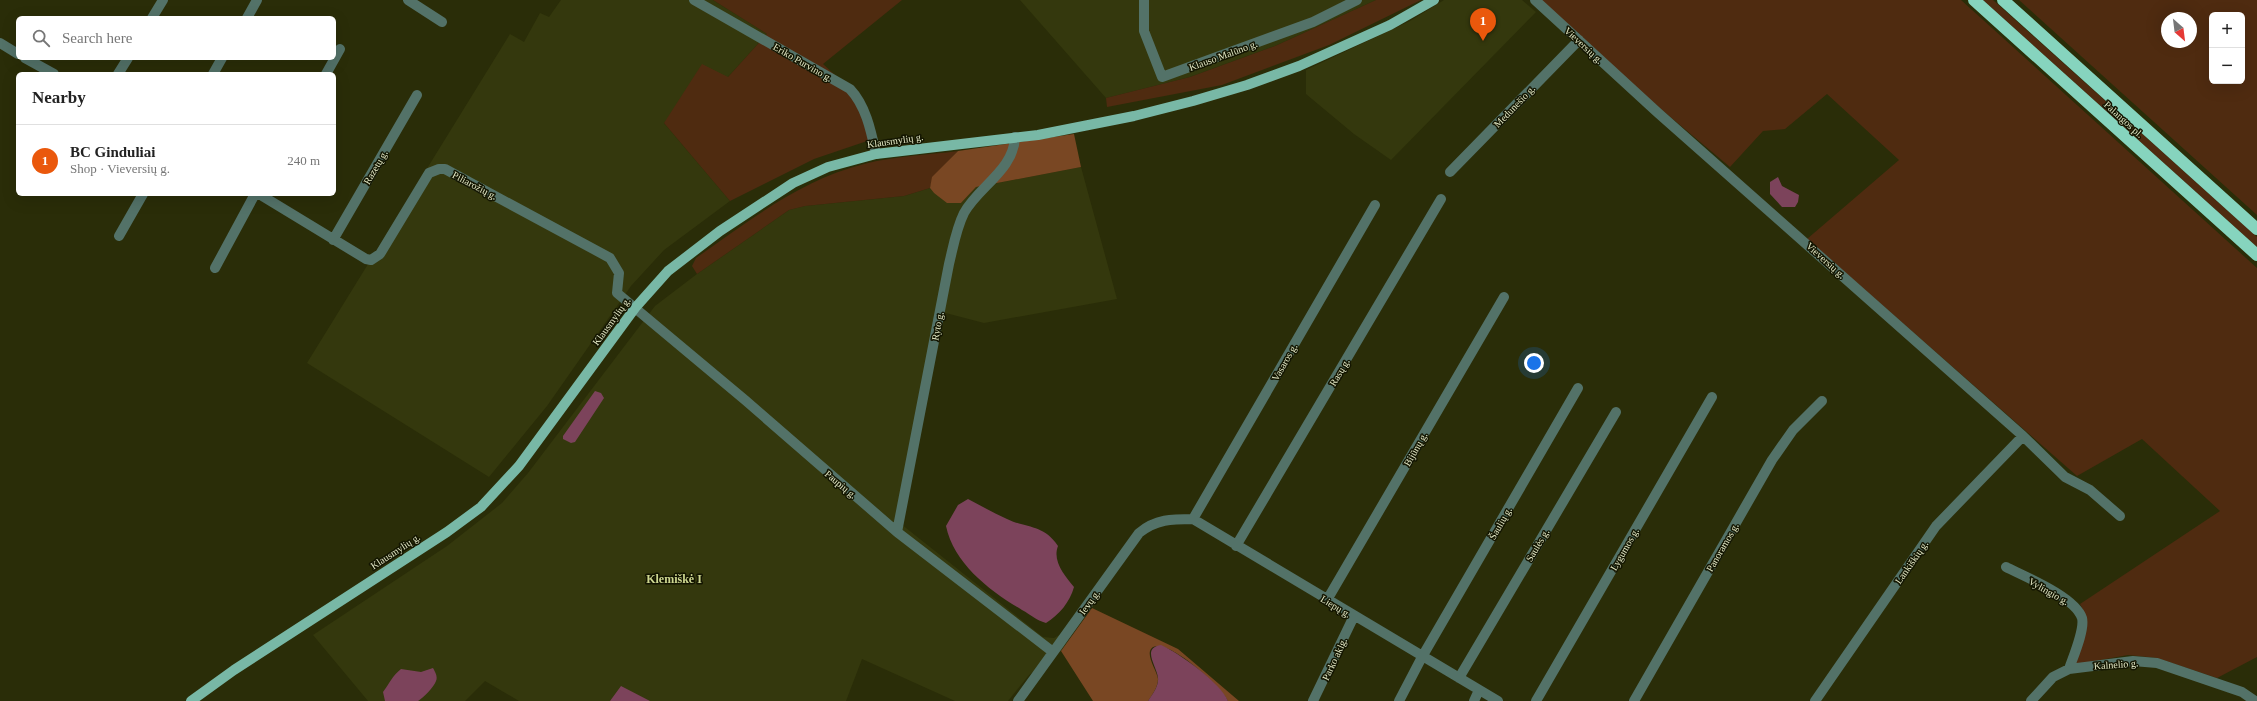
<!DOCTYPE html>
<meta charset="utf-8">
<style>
:root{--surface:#fff;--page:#f6f6f6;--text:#222;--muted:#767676;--line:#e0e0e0;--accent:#ea580c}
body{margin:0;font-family:"Times New Roman",serif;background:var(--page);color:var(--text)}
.controls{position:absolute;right:12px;top:12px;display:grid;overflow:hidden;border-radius:6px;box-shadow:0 4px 16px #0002}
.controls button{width:36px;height:36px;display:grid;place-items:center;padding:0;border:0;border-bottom:1px solid var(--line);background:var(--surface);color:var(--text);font:20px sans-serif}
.compass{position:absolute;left:2161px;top:12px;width:36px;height:36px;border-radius:50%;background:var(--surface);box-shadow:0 4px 16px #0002;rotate:152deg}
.you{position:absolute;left:1534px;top:363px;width:14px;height:14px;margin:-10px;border:3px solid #fff;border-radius:50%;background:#1a73e8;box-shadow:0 0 0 6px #1a73e833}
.badge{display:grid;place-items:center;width:26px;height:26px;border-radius:50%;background:var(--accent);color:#fff;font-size:13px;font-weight:700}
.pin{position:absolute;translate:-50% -33px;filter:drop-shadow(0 1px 2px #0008)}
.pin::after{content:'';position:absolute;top:21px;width:14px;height:12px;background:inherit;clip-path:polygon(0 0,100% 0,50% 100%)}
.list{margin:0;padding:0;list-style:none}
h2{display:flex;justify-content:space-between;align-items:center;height:52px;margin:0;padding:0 16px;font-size:17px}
h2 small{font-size:13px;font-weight:400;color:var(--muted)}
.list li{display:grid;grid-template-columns:26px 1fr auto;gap:12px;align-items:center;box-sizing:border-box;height:72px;padding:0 16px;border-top:1px solid var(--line)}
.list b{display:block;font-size:15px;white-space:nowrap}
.list p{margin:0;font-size:13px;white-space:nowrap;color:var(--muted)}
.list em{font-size:13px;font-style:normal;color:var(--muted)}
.icon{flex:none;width:22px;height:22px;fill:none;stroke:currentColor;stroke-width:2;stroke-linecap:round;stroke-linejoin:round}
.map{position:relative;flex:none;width:2257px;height:701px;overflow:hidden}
.search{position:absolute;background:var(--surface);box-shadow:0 4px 16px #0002;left:16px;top:16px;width:320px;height:44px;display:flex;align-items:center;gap:10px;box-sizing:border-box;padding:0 14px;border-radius:6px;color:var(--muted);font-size:15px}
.panel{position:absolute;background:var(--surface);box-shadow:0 4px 16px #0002;left:16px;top:72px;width:320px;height:124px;border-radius:6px}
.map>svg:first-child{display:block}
.built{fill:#34380d}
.green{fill:#4f2b10;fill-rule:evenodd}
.forest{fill:#794723}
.water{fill:#7c435b}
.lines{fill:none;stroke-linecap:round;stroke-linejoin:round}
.minor{stroke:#537268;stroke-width:10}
.major{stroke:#78b8a6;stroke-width:10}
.highway{stroke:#86d4be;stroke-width:12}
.labels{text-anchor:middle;stroke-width:3;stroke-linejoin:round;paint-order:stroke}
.street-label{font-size:10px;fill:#e4e9c6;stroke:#131500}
.quarter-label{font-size:12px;font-weight:bold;fill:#ced790;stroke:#131500}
</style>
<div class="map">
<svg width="2257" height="701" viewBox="0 0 2257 701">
<rect width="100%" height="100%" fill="#2a2d08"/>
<!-- built -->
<path class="built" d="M561,0H713L767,34L728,77L664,123L730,201L664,250L631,286L547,406L489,477L307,363L510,34L524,42L540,13L549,17Z
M1020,0H1376L1275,46L1190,77L1106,98Z
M1444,0H1522L1536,12L1391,160L1354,134L1306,94V70L1410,21Z
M1081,167L1117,299L984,323L938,311L896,520L1043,637L1054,638L1059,635L1068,640L1061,651L1029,675L1008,701H955L862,659L846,701H519L485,681L465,701H368L313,635L447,546L502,503L528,473L655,306L697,274L789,210L805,206L904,196L930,188L934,193L961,203L976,187Z"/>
<!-- green -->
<path class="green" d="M713,0H902L823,64L850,89L873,139L814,159L730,201L664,123L702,64L728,77L767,34Z
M1376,0H1421L1329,45L1222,85L1107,107L1106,98L1190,77L1275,46Z
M1538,0H1961L2257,268V657L2217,678L2157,658L2128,655L2078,664L2074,663C2084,639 2093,627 2080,604L2220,511L2142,439L2077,476L1807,239L1899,160L1827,94L1785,129L1763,131L1730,167L1649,99Z
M1983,0H1993L2257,237V247Z
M2019,0H2257V215ZM2212,15H2242V81H2212ZM2167,18H2191V42H2167Z
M958,151L933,177L930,188L904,196L805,206L789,210L697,274L692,266L696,258C749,221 800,180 864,164C894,156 928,155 958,151Z"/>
<!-- forest -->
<path class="forest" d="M1074,134L1081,167L976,187L961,203H947L934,193L930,188L932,177L958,151Z
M1092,608L1178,649L1239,701H1228C1223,688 1163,633 1151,649C1146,656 1157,671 1158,679C1158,687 1152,695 1148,701H1093L1061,651Z"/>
<!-- water -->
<path class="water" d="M1778,177L1782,186L1799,195L1798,202L1795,207H1782L1770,194V182Z
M595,391L601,393L604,398L575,442L571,443L563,439V436Z
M968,499C981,506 994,513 1007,519C1028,529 1043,524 1058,546C1052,561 1065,576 1074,587C1070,602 1059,615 1046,623C1036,620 1031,615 1022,610C990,591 954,564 946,526L958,505Z
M1161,645C1179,653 1221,683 1228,701H1148C1152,695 1159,686 1158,678C1157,666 1141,648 1161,645Z
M433,668C435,672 438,676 436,681C434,687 423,698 418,701H385L383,692C389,684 393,675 401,669L421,672Z
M621,686L650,701H610Z"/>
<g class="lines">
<!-- minor -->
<path class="minor" d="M408,0L442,22
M694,0L850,89C866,106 871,131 876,154
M1144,0V31L1162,77L1313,22L1357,0
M1535,0L1657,112L2023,436L2065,477L2090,490L2120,516
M152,18L163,0
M247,18L257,0
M0,43L18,54
M25,58L54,74
M118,74L128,58
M213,74L222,58
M326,74L340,49
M1450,172L1579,40
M259,194L366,259L371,260L380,254L429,173L439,169H445L610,258L619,273L617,293L745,400L897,532L1053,652
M119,236L143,194
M333,240L417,95
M215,268L255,194
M1193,519L1375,205
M897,532L949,264C953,248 956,229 964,213C978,187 1014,170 1015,137
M1236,546L1441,199
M2006,567C2026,577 2075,597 2082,618C2085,630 2073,657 2069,669
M1327,600L1504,297
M1459,678L1616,412
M1018,701L1139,533C1156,519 1172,519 1193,519L1498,701
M1313,701L1354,616
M1399,701L1422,657L1578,388
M1474,701L1479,690
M1536,701L1712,397
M1634,701L1772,460L1793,430L1822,401
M1815,701L1936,526L2023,436
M2031,701L2053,677L2069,669L2133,661L2157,663L2242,692L2255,701"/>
<!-- major -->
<path class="major" d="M191,701L234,670L447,532L481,507L519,466L635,308L668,271L720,231L793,183L828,167L876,154L1038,135L1134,116L1193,101L1247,85L1299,66L1390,25L1434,0"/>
<!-- highway -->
<path class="highway" d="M1974,0L2257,255
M2003,0L2257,229"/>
</g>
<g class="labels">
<!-- street labels -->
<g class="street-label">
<text transform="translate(1584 45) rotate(43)" y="4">Vieversių g.</text>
<text transform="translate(1223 55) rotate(-20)" y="4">Klauso Malūno g.</text>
<text transform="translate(803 62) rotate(30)" y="4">Eriko Purvino g.</text>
<text transform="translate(1514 106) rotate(-46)" y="4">Medunešio g.</text>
<text transform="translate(2124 119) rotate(42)" y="4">Palangos pl.</text>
<text transform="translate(895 140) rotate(-8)" y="4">Klausmylių g.</text>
<text transform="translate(375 167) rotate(-60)" y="4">Razetų g.</text>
<text transform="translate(475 185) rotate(28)" y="4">Piliarožių g.</text>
<text transform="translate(1826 260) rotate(42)" y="4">Vieversių g.</text>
<text transform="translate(611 321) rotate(-54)" y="4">Klausmylių g.</text>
<text transform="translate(937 326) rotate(-79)" y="4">Ryto g.</text>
<text transform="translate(1284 362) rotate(-60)" y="4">Vasaros g.</text>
<text transform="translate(1339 372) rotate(-59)" y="4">Rasų g.</text>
<text transform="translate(1415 449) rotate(-60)" y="4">Bijūnų g.</text>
<text transform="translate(841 484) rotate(40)" y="4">Paupių g.</text>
<text transform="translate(1500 523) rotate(-60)" y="4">Šaulių g.</text>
<text transform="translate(1537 545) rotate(-59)" y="4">Saulės g.</text>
<text transform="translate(1722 547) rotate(-60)" y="4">Panoramos g.</text>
<text transform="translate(1624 549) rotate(-60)" y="4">Lygumos g.</text>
<text transform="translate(395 551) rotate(-33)" y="4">Klausmylių g.</text>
<text transform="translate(1911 562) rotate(-55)" y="4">Lankiškių g.</text>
<text transform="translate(2049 591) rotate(30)" y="4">Vylingio g.</text>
<text transform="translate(1089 602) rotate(-54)" y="4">Ievų g.</text>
<text transform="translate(1336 606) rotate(31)" y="4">Liepų g.</text>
<text transform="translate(1334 659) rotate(-65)" y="4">Parko aklg.</text>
<text transform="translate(2116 664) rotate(-4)" y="4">Kalnelio g.</text>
</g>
<!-- quarter labels -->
<g class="quarter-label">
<text x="674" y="583">Klemiškė I</text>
</g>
</g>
</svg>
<div class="controls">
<button>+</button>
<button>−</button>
</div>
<svg class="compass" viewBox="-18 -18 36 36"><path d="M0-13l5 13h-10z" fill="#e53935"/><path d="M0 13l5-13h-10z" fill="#767676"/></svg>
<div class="you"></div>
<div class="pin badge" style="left:1483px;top:41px">1</div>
<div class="search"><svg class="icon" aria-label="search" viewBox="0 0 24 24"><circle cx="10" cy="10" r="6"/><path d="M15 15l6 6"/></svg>Search here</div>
<section class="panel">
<h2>Nearby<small></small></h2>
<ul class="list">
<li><span class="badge">1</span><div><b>BC Ginduliai</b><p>Shop · Vieversių g.</p></div><em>240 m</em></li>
</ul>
</section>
</div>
